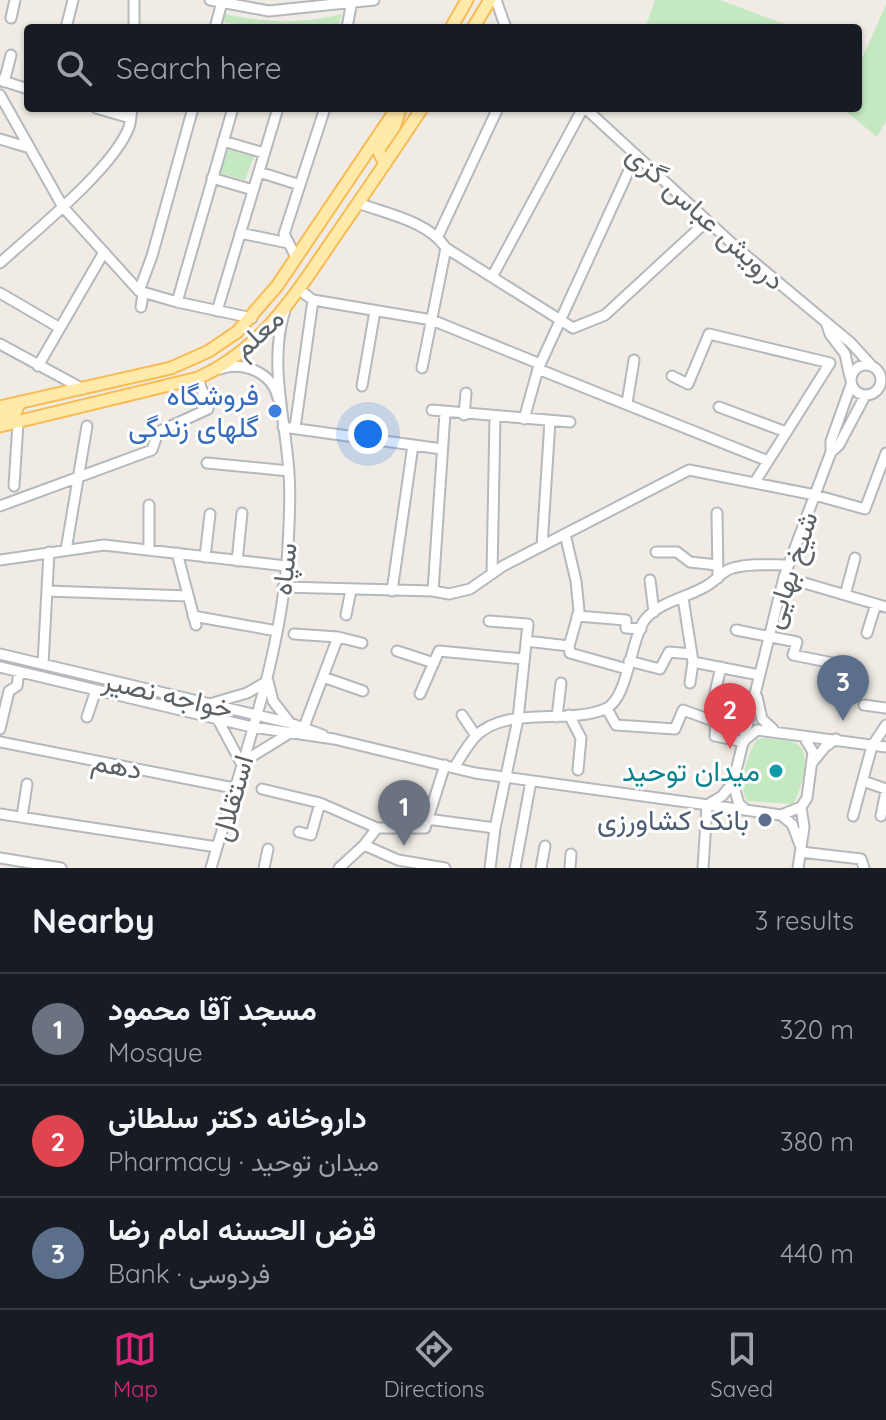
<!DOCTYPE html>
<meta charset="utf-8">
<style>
:root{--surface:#171b24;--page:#20242c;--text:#f1f3f6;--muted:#9ea1a6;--line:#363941;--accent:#db2777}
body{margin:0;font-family:Quicksand,Vazirmatn,sans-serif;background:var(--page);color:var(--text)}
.you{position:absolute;left:368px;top:434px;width:28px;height:28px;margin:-20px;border:6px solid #fff;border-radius:50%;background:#1a73e8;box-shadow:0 0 0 12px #1a73e833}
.badge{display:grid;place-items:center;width:52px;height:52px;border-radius:50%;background:var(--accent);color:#fff;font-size:26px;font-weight:700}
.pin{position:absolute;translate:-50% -66px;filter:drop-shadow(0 2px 4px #0008)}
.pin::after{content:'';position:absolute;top:42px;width:28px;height:24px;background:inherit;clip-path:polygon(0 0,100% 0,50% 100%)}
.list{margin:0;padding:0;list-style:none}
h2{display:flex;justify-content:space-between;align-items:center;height:104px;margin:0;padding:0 32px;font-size:34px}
h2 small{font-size:26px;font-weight:400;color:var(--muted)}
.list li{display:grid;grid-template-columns:52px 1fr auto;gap:24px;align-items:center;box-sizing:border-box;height:112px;padding:0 32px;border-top:2px solid var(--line)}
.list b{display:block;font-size:30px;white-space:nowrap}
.list p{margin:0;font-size:26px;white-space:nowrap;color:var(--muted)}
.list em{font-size:26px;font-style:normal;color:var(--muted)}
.icon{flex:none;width:44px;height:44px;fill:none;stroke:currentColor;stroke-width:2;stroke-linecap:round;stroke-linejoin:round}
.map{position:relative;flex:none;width:886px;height:868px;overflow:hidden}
.search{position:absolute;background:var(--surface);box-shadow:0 2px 6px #0004;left:24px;right:24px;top:24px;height:88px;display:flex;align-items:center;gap:20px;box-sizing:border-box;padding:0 28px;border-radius:8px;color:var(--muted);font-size:30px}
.sheet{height:440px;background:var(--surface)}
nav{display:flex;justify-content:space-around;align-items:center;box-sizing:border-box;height:112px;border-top:2px solid var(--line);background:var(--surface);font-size:22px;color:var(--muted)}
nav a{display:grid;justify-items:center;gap:4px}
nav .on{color:var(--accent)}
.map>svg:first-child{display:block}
.green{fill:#c4e8c0}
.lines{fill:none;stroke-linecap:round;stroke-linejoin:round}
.minor-casing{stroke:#b5b8bc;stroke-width:13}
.major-casing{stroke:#f8bc55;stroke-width:15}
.minor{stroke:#fff;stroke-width:9}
.major{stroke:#ffeaaa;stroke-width:11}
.shop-dot{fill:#3f7fe0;stroke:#fff;stroke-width:3}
.culture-dot{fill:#0f9aa8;stroke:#fff;stroke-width:3}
.service-dot{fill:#5c6f8a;stroke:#fff;stroke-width:3}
.labels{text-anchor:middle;stroke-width:6;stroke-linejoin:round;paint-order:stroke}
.street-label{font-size:28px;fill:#5c6266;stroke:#fff}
.shop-label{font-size:28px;fill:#366cbe;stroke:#fff;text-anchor:end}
.culture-label{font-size:28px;fill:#0d838f;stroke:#fff;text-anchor:end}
.service-label{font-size:28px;fill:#4e5e75;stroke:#fff;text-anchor:end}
</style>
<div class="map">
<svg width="886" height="868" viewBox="0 0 886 868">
<rect width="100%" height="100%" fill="#f0ece5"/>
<!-- green -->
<path class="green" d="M655,0H720L795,28H645Z
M886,4V121L877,137L842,108H858V68Z
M225,14C267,23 300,24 342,14L337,28H250L222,21Z
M226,149L254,157L245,180L219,173Z
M766,738C775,740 789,739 797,744C813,753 801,791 793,804L747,801C737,783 747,756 757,739Z"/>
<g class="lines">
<!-- minor casing -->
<g class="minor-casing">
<path id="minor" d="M134,0V28
M210,0L269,11L374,0
M496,0L506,28
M11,18L15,0
M66,28L73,0
M215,28L222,2
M347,28L352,0
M0,80L28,89
M4,82L11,55
M0,95L63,207L139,291L177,302L252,318
M96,108L130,118
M585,108L737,248L851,343L871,365
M0,139L30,148
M223,141L264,153
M259,172L300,185
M212,178L253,190
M358,203C387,214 428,221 446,248L573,328L605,315L707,221
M240,233L288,243
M438,236L497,110
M296,257L284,234L325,108
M0,263C34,232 114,168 129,127C131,121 131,114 132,108
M492,277L583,108
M298,289L313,300L432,320L540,364
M139,291L152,256L193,108
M0,293L60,328
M177,302L233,108
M141,307L143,294
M217,311L278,108
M827,325L830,334L845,354L850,377
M0,344L83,389
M851 380a15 15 0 1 1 30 0a15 15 0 1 1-30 0Z
M38,366L104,252
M422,368L446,248
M220,369C243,361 272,372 278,398
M538,369L768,461
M672,376L688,384L709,334L830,363L755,482
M362,386L375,311
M627,403L634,360
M719,407L786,432
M432,410L570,422
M464,415L466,393
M524,419L538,369L636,155
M283,427L442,449
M295,428L313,300
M831,452L839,445L865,396
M207,463L289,471
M14,486L18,423
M149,505V550
M0,506L152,450L158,432L208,409L198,378
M717,513L718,578
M565,534L576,581L579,611L569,646
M542,546L550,421
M66,550L87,426
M656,552H677L690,562L717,565
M177,553L196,625
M205,557L210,514
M0,560L104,545L286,566
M237,561L242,513
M492,574L495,417
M784,577L886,607
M650,580L654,612
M283,587L433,591L445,413
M47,591L188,596
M392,591L413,445
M433,591L449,594L470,589L503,566L689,470L815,495L865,509L886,453
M845,595L855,558
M683,598L693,662L759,675
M346,615L351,590
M193,616L277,631
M577,616L626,620V628L641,629
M489,621L528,624L518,719L495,828L490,868
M736,630L797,642L793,655L833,663
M867,633L876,604
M294,634L338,637L362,643
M526,641L569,646L570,653L627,669
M397,651L434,663
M0,654L290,723L323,735
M629,661L660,669L669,652L692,654
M43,664L49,552
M0,667L252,727L334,739L475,773L781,815L801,807L807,798L813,752L804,737
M323,677L363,691
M690,683L693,662
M420,694L439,651L524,659
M757,697L762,719L773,729
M213,703L247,693L268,681L273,701L290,723
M864,705L886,708
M607,709L616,725L675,729L683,710L716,722L715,736L744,742
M462,715L476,736
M569,715L581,738L578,770
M87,717L96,690
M557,717L561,683
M217,718L241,763L290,733
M709,718L721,667
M304,727L338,637
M0,729L9,691L17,686L19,672
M746,739L757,730L886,747
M0,742L234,788
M812,763L825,747L836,739
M454,768C460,758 467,746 475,737C505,705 567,725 605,709C628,700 630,642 644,621C657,602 690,597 708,585C717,580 723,570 733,568C750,563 770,565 788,565
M863,781L886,789
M262,789L320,803L377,828H425L445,765
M707,805L722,796L733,783
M746,810L739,804L733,783L784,577L831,452V441L851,385
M0,814L217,847
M781,815L792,824L800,845
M853,816L872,746L886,725
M881,816L886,791
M22,817L27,784
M427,819L495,828
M299,832L311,835L320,803
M364,845L398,860L445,868
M801,852L861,859L864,868
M0,858L61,868
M211,868C241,763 282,658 288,547C289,523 291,498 289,474C286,420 268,363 285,310
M264,868L268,849
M339,868L364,845L377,828
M515,868L531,781
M541,868L545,846
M570,868L571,854
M703,868L707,805
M798,868L804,827L801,807"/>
</g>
<!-- major casing -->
<g class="major-casing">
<path id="major" d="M451,28L467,0
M473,28L490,0
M385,164L378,150L394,127L399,113
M0,407L171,368L209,351L237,332L277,286L397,108
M0,416L16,411L20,402
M0,426L198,378C263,349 297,292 336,235C365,193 394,151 422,108"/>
</g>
<!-- minor -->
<use href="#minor" class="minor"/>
<!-- major -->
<use href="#major" class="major"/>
</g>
<!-- markers -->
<circle class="shop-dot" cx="275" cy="411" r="8"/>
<circle class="culture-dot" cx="776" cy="771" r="8"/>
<circle class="service-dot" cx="765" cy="820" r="8"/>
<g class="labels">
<!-- street labels -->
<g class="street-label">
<text transform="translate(706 217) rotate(42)" y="10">درویش عباس گزی</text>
<text transform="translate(258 333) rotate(-43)" y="10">معلم</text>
<text transform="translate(284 569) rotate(-84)" y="10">سپاه</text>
<text transform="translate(790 570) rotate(-72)" y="10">شیخ بهایی</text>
<text transform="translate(168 694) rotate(13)" y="10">خواجه نصیر</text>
<text transform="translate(117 765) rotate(11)" y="10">دهم</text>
<text transform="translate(232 798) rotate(-74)" y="10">استقلال</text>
</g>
<!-- shop labels -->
<g class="shop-label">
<text x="259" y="405">فروشگاه<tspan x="259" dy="32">گلهای زندگی</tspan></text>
</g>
<!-- culture labels -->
<g class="culture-label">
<text x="760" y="781">میدان توحید</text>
</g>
<!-- service labels -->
<g class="service-label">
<text x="749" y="830">بانک کشاورزی</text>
</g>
</g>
</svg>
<div class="you"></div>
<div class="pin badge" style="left:404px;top:846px;background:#6b7280">1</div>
<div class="pin badge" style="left:730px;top:749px;background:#e0444e">2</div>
<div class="pin badge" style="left:843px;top:721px;background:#5c6f8a">3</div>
<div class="search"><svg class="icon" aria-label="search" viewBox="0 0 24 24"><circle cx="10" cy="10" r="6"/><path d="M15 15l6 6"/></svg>Search here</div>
</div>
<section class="sheet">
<h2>Nearby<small>3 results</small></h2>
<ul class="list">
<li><span class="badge" style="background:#6b7280">1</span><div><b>مسجد آقا محمود</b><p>Mosque</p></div><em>320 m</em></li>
<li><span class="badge" style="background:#e0444e">2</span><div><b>داروخانه دکتر سلطانی</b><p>Pharmacy · میدان توحید</p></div><em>380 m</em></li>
<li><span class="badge" style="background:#5c6f8a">3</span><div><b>قرض الحسنه امام رضا</b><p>Bank · فردوسی</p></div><em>440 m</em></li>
</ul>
</section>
<nav>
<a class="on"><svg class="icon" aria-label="map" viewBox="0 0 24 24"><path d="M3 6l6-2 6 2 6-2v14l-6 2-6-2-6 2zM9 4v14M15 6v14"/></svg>Map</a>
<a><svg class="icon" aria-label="directions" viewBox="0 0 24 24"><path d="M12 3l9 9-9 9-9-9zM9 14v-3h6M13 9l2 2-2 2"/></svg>Directions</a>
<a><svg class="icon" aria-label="saved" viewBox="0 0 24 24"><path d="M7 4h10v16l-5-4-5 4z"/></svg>Saved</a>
</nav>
